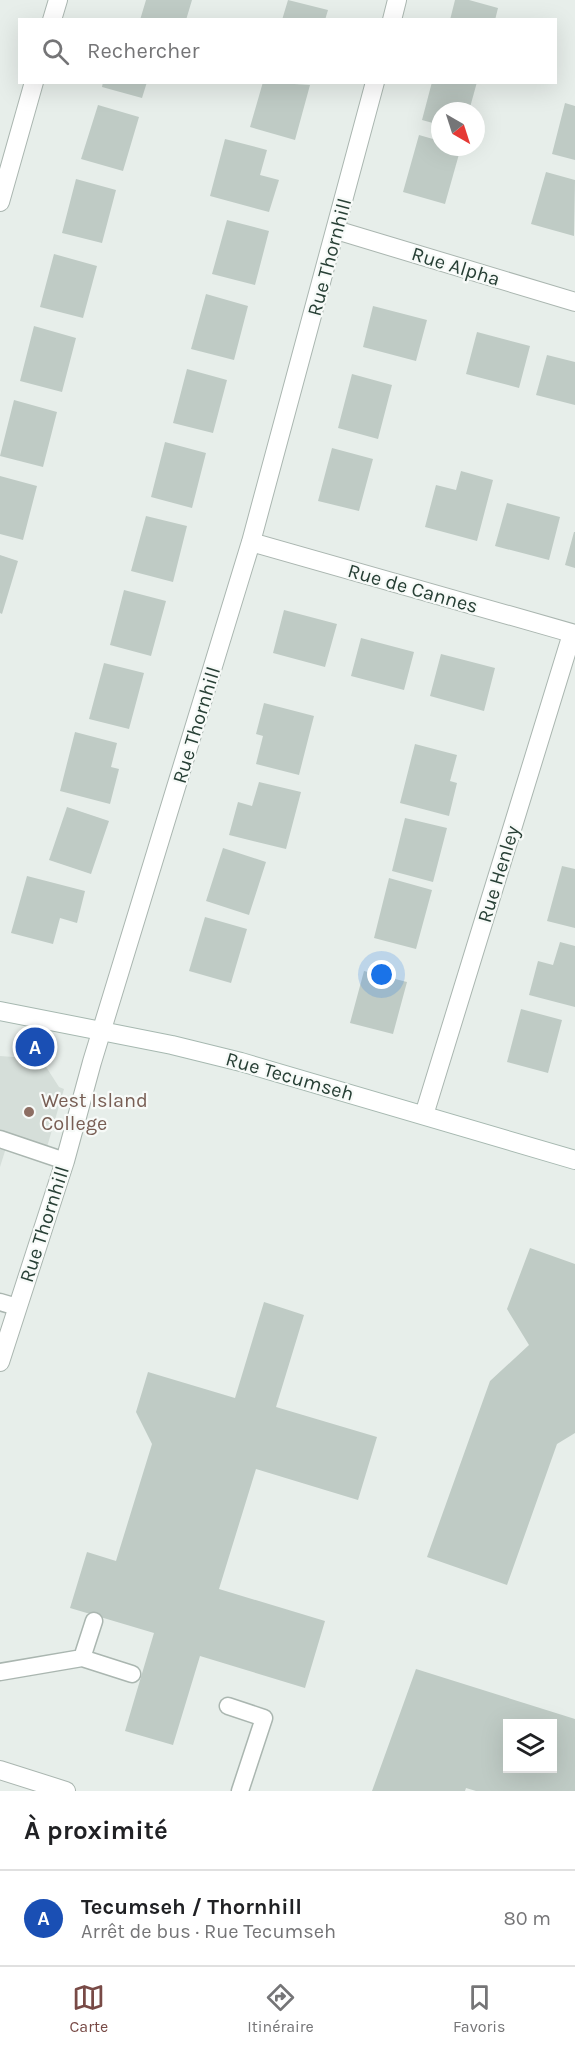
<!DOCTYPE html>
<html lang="fr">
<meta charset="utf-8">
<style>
:root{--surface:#fff;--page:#f2f2f2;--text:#202124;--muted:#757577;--line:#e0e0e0;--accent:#784a46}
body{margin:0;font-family:Karla,sans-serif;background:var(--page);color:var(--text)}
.controls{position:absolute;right:18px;bottom:18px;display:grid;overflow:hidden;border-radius:0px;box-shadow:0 6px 24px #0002}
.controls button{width:54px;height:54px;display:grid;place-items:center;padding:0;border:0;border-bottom:2px solid var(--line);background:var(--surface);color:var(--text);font:30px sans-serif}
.compass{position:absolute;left:431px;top:102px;width:54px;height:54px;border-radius:50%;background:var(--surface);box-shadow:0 6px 24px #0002;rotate:141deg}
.you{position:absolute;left:382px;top:975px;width:21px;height:21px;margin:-15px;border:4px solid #fff;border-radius:50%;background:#1a73e8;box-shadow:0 0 0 9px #1a73e833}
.badge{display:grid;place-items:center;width:39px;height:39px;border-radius:50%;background:var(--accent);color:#fff;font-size:20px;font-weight:700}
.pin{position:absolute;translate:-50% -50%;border:3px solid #fff;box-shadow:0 2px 6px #0006}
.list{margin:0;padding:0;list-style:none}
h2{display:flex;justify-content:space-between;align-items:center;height:78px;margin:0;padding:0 24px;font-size:26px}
h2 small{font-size:20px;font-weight:400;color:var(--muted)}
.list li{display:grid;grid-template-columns:39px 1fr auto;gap:18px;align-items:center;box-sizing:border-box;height:96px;padding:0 24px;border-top:2px solid var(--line)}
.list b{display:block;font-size:22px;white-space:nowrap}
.list p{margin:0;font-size:20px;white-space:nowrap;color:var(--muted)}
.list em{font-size:20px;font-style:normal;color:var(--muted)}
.icon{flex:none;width:33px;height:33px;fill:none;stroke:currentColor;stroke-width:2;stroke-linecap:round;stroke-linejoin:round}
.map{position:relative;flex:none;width:575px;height:1791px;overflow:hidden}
.search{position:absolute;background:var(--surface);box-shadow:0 6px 24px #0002;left:18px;right:18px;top:18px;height:66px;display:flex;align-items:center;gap:15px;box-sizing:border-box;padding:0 21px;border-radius:0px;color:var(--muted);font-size:22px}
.sheet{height:174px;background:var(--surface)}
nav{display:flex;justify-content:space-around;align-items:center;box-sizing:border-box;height:84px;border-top:2px solid var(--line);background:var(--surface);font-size:16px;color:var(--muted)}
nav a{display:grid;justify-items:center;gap:3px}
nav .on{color:var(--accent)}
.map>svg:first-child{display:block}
.built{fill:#d5ded9}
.building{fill:#bfcbc5;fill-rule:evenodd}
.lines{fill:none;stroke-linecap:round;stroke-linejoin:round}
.lane-casing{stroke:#aab6b0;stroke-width:19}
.street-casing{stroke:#aab6b0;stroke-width:20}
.secondary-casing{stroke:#a6b8b0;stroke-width:20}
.lane{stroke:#fff;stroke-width:16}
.street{stroke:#fff;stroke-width:18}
.secondary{stroke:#fff;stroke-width:18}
.education-dot{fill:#8d6e63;stroke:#f7faf8;stroke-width:2}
.labels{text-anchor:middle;stroke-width:4.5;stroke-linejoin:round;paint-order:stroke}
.street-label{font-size:20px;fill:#273f35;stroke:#f7faf8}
.education-label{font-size:20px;fill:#785e54;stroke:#f7faf8;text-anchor:start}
</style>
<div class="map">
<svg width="575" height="1791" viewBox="0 0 575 1791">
<rect width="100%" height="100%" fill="#e7eeea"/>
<!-- built -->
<path class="built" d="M0,1056L41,1059L59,1087L64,1089L47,1147L10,1135L0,1167Z"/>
<!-- building -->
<path class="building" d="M146,0H192L186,20H140Z
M288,0L328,10L325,20H282Z
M455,0H469L498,8L495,20H450Z
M103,82H147L142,98L102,87Z
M263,82L310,85L295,140L250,127Z
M432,82H477L469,111H440V125L422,120Z
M565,103L575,106V160L552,154Z
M98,105L139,117L123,171L81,159Z
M419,135L440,141V147H461L445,204L403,192Z
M225,139L267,150L260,175L279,180L269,212L210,196Z
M546,172L575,180L574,236L531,224Z
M76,179L116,190L102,243L62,233Z
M227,220L269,231L255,285L212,274Z
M54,254L97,266L83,318L40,307Z
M206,294L248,306L234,360L191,349Z
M373,306L427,320L416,361L363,347Z
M34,326L76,338L62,392L20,381Z
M477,332L530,346L519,388L466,374Z
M547,355L575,362V405L536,395Z
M187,369L227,380L213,433L173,423Z
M352,374L392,385L378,439L338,428Z
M14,400L57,412L43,467L0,456Z
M165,442L206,453L192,508L151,497Z
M332,448L373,459L359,511L318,501Z
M461,471L493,480L477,541L425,527L436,485L456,490Z
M0,476L37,486L23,540L0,534Z
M507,503L560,517L549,560L495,546Z
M146,516L187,526L173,582L131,571Z
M574,532H575V568L565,565Z
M0,555L18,561L2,614L0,613Z
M124,590L166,601L151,656L110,645Z
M284,610L337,624L325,667L273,653Z
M361,638L414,652L404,690L351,676Z
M441,654L495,668L484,711L430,696Z
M104,663L144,673L129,729L89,719Z
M264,703L314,716L299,775L256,764L263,736L256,734Z
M75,732L117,743L111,767L119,769L110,804L60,791Z
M415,744L457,755L450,781L457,783L449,816L400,803Z
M259,782L301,792L286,849L229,835L238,802L252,806Z
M67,807L109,821L91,874L49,860Z
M405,818L447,828L433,882L392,871Z
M223,848L266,862L249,915L206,901Z
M562,866L575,869V928L547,921Z
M27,876L85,891L77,923L60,918L53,944L11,933Z
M389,878L432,890L416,949L374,938Z
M205,917L247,929L231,983L189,971Z
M560,942L575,946V1007L529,995L538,961L553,965Z
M364,971L407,982L393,1034L350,1023Z
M521,1009L562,1020L548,1073L507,1062Z
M530,1248L575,1264V1433L557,1444L507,1585L427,1557L490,1381L529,1345L507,1309Z
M264,1302L304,1315L276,1407L377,1437L358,1500L256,1469L219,1589L325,1621L305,1688L200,1656L173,1745L125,1731L154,1633L70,1608L87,1552L116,1561L152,1444L136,1412L148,1372L235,1398Z
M416,1669L575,1719V1791H476L466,1788L465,1791H372ZM508,1724H552V1768H508Z"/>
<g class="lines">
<!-- lane casing -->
<g class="lane-casing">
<path id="lane" d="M0,1139L65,1161
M0,1302L17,1307
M82,1658L132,1674
M0,1672L82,1658L94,1621
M228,1706L264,1718L240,1791"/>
</g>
<!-- street casing -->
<g class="street-casing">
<path id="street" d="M52,20L58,0
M392,20L397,0
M0,202L34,82
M336,230L575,302
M251,542L575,634
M424,1115L572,634
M0,1362L65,1161L92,1062L251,542L375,82
M0,1770L66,1791"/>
</g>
<!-- secondary casing -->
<g class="secondary-casing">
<path id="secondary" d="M0,1011L172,1045L241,1062L575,1160"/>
</g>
<!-- lane -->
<use href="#lane" class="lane"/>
<!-- street -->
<use href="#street" class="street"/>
<!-- secondary -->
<use href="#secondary" class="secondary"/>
</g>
<!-- markers -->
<circle class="education-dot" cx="29" cy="1112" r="6"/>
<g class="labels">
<!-- street labels -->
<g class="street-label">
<text transform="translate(329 257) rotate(-75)" y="7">Rue Thornhill</text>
<text transform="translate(456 266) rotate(17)" y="7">Rue Alpha</text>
<text transform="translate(413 588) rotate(16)" y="7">Rue de Cannes</text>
<text transform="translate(196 725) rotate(-73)" y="7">Rue Thornhill</text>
<text transform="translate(498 874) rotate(-73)" y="7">Rue Henley</text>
<text transform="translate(290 1076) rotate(16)" y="7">Rue Tecumseh</text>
<text transform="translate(44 1224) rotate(-72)" y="7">Rue Thornhill</text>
</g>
<!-- education labels -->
<g class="education-label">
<text x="41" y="1107">West Island<tspan x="41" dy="23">College</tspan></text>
</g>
</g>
</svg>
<div class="controls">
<button><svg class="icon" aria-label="layers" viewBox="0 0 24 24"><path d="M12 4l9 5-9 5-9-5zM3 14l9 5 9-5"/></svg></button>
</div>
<svg class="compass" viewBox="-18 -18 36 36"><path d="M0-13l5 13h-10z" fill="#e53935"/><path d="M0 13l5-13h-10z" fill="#757577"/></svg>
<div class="you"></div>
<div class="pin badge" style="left:35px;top:1047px;background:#1a4fb4">A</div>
<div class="search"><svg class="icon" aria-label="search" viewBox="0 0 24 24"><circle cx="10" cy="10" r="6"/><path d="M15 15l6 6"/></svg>Rechercher</div>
</div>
<section class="sheet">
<h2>À proximité<small></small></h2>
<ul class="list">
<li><span class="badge" style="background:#1a4fb4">A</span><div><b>Tecumseh / Thornhill</b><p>Arrêt de bus · Rue Tecumseh</p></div><em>80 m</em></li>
</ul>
</section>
<nav>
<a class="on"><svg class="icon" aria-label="map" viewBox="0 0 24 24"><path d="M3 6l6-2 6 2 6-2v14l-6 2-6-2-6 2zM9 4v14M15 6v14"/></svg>Carte</a>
<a><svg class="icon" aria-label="directions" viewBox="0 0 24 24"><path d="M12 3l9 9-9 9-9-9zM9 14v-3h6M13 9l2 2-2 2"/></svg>Itinéraire</a>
<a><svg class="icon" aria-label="saved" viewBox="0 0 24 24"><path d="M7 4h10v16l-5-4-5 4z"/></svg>Favoris</a>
</nav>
